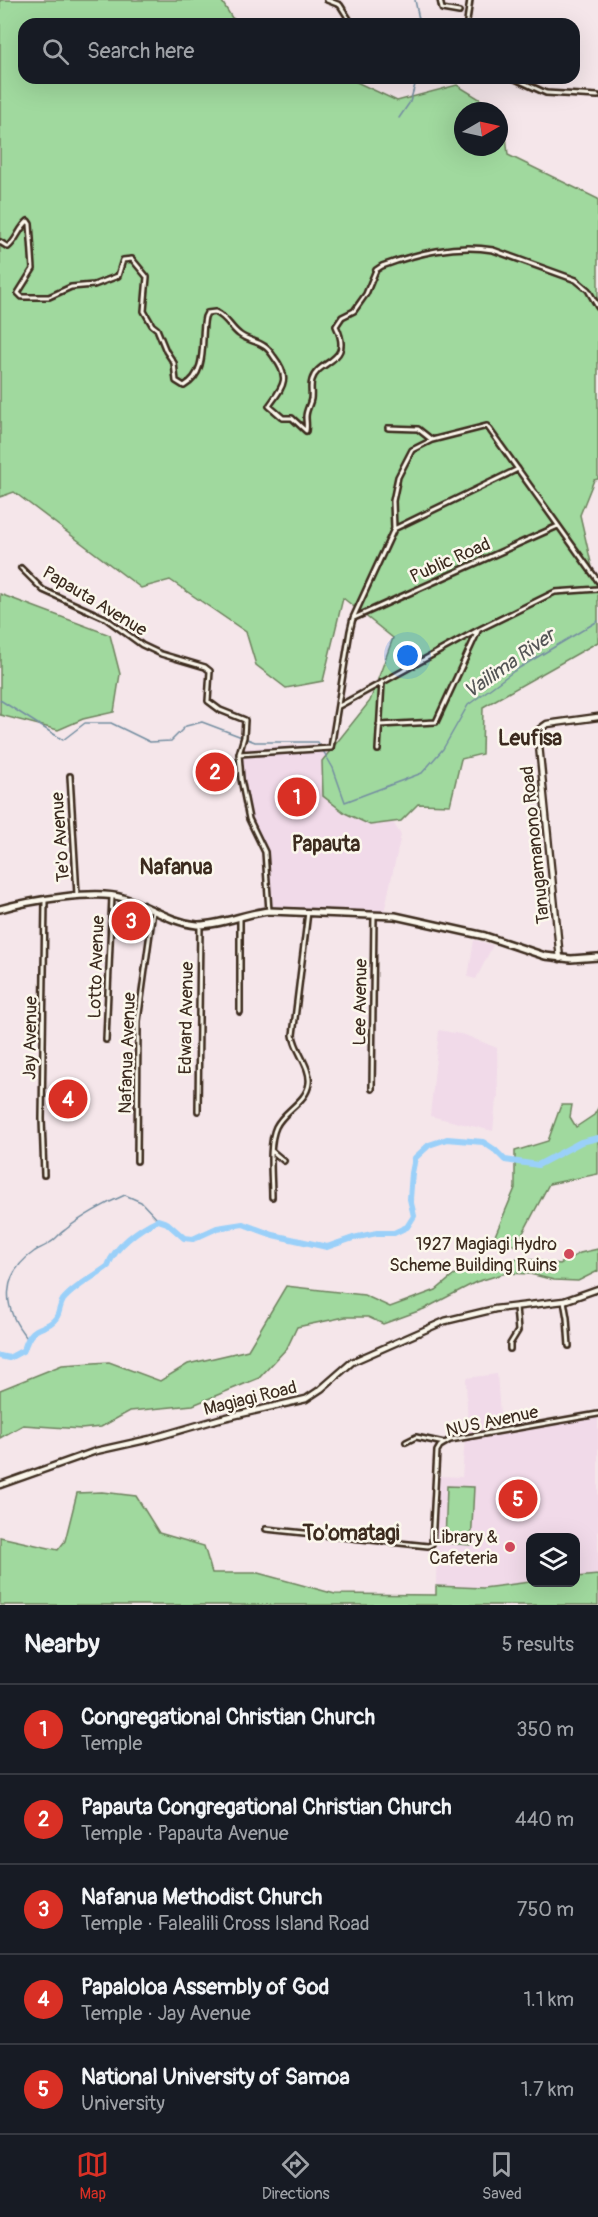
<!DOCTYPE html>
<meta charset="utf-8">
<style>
:root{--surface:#171b24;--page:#242831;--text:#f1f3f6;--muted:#9ea1a6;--line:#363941;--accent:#d93025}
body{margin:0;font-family:Pangolin,sans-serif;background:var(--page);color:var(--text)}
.controls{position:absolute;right:18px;bottom:18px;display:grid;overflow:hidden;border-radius:12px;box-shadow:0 6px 24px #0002}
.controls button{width:54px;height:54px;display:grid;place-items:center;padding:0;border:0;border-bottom:2px solid var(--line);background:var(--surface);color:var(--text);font:30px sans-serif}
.compass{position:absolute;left:454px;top:102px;width:54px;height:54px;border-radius:50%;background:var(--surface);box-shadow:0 6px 24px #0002;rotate:81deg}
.you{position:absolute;left:408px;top:656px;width:21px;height:21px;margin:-15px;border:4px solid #fff;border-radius:50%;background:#1a73e8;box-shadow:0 0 0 9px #1a73e833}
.badge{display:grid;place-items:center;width:39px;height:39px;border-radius:50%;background:var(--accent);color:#fff;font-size:20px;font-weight:700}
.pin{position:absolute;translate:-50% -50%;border:3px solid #fff;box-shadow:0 2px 6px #0006}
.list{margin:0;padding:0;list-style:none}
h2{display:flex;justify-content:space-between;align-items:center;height:78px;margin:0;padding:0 24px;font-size:26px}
h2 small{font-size:20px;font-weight:400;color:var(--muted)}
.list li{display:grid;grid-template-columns:39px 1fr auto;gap:18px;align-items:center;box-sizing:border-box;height:90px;padding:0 24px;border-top:2px solid var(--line)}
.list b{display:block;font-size:22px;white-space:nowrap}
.list p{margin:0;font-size:20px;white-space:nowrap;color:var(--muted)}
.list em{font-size:20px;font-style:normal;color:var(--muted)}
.icon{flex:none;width:33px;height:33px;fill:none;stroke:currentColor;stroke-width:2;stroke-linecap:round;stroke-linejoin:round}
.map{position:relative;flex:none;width:598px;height:1605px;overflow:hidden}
.search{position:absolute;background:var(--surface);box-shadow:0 6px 24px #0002;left:18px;right:18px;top:18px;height:66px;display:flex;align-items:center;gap:15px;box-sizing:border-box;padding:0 21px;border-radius:18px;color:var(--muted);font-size:22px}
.sheet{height:528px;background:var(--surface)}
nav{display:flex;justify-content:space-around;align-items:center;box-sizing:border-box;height:84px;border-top:2px solid var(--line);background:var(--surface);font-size:16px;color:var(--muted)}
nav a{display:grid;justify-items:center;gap:3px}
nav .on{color:var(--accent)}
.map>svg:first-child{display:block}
.built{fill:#f1dae9}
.green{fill:#a0d99e;stroke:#6e825e;stroke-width:1.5}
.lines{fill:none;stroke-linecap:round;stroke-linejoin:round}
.stream{stroke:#748ea1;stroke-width:1.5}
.river{stroke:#9ad0f9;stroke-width:6}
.street-casing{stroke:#3b2a1e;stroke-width:8}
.secondary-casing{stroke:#3b2a1e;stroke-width:9}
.primary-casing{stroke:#3b2a1e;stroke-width:10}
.street{stroke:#fbf7ec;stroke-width:3}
.secondary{stroke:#fbf7ec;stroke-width:4.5}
.primary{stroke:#fbf7ec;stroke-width:5}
.poi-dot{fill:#d1495b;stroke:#fbf7ec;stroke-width:2}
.labels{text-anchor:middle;stroke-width:5;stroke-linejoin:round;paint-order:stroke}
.street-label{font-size:18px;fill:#3b2a1e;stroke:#fbf7ec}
.poi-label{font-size:18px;fill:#3b2a1e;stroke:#fbf7ec;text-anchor:end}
.water-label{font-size:20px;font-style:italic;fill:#535455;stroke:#fbf7ec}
.quarter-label{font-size:21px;font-weight:bold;fill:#3b2a1e;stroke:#fbf7ec}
</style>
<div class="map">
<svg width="598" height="1605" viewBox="0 0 598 1605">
<rect width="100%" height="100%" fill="#f5e6ea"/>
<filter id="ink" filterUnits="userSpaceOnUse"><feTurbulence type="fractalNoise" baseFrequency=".0167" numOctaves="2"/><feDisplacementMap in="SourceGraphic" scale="12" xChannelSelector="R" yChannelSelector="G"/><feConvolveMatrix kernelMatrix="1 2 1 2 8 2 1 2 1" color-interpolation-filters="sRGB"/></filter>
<g filter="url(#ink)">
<!-- built -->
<path class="built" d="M343,743L401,835L384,912L272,909L266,847L252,822L243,771L242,748Z
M474,940L493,945L476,979L468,977Z
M439,1030L465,1035L497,1048L498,1098L496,1100L493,1131L430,1116Z
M497,1374L501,1427L468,1435L466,1378Z
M598,1417V1575L576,1577V1538H530V1582L483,1588L436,1586L438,1476L462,1477L465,1437Z"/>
<!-- green -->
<path class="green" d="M0,0H221L232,18L243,24H24V78H348L397,101L457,85L499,111H463V147H499V111L504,114L508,155L598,199V479L594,480L580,515L598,593V642L483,707L482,754L461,759L450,805L418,804L401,821L370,825L345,813L323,796L322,761L370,701L393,638L343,598L323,681L286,688L256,665L246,632L170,580L141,588L14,492L0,497Z
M0,594L110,635L120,674L114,712L83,719L58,730L0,715Z
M561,1105H572L570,1117L576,1127L594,1115L598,1108V1174L549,1184L516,1246L494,1238L515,1188V1151L548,1141Z
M598,1249V1271L578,1281L554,1280L530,1274L506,1273L476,1282L424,1309L383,1324L368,1317H345L297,1327L287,1348L259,1378L193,1405L130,1411L101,1427L81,1429L23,1425L0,1438V1390L62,1365L109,1362L160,1381L188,1364L248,1350L286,1286L364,1295L390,1307L436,1290L460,1270L487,1263L520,1258L560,1264L580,1253Z
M447,1486L474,1487L471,1545L445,1543Z
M102,1492L136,1496L159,1533L204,1546L212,1573H258L335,1594L436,1595V1586L483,1588L530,1582H576V1577L598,1575V1605H0V1537L58,1550L65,1541L77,1493Z"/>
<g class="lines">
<!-- stream -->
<path class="stream" d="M415,0L420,24
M399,118L410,102L417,78
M0,700L63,740L85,723H111L150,742L171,741L186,726L202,722L255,742H318L333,768L345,802L422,773L443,749L468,705L514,671L598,621
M27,1338C2,1308 0,1275 35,1251C40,1248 46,1246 51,1242C56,1239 60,1233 65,1230C81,1217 106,1203 125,1195L141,1202L158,1220"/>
<!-- river -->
<path class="river" d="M0,1356L9,1358L24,1350C32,1321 45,1333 56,1318C60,1313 59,1306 63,1300C74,1286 94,1277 108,1266C114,1247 140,1228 158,1220L167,1223L184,1238L193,1239L217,1228L243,1224L273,1235L327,1247L353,1238L377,1233H394L407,1227L414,1216L410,1199L412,1173L415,1158L429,1145L447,1139L483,1142L495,1150L505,1160L538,1165L581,1142L598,1138"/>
<!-- street casing -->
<g class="street-casing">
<path id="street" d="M327,0L340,5L352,24
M440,0L442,9L459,12
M467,21L470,0
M513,78L546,93L598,96
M0,242L8,247C17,240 19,228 28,221L30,224L33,269L18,293L22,297H49L71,287L94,285L118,276L123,260L132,259L147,277L144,311L152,325L157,329L166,351L174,363L176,381L184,386C209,372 200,339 205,317L207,313L215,312C227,317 230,327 239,334C246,340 257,341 264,346C269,349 271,353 274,357C291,379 283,386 269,406L283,418H292L306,431C307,425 306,422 306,417C306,410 310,405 311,399C312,392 310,386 312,380C319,358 354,364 336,326L342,317L354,311L366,294L376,270L382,266C418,253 455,244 493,250L576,280L588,290L598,307
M388,428L418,429L432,440
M394,529L518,469
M21,568L43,590L105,618L142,645L161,654L205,667L210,671L208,701L220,710L245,720L244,737L239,754L241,779L249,819L265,852L269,911
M354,618L558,526
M339,706L478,630L555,592L598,589
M379,725L436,722L478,631
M378,750L382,682
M239,754L331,748L350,631L353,618L394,529L393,501L398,477L412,450L432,440L487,426L598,581
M70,776L77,895
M240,918V1012
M106,1040L112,896
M372,1089L374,915
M198,1111L200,925
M272,1151L284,1161
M137,1161L138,1021L153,911
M44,1175L42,1119L45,900
M272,1197C272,1178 268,1144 276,1127C284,1110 307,1102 309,1083C311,1067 295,1051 293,1035L308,912
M564,1301L567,1318L569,1346
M510,1349V1344L518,1331L516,1307
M406,1442L416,1437L444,1443
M266,1529L428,1546L432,1544L437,1451L440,1446L450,1440L598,1414"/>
</g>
<!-- secondary casing -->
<g class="secondary-casing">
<path id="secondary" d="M560,959L538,735L540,729L547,724L598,717
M0,1485L96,1451L150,1439L219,1419L306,1399L321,1389L352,1362L445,1321L495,1309L564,1301L598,1289"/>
</g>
<!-- primary casing -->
<g class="primary-casing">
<path id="primary" d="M0,909C28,901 96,889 123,898C149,906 169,922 197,925C219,926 246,913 269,911L395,916L485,936L545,956L571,959L598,957"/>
</g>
<!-- street -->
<use href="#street" class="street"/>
<!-- secondary -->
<use href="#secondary" class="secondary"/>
<!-- primary -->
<use href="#primary" class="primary"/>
</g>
</g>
<!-- markers -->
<g class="poi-dot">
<circle cx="569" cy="1254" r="6"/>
<circle cx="510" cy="1547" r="6"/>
</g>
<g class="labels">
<!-- street labels -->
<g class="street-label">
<text transform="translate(450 560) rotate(-24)" y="6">Public Road</text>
<text transform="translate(95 601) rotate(31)" y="6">Papauta Avenue</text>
<text transform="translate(60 837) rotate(-94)" y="6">Te'o Avenue</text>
<text transform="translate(535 845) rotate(-96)" y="6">Tanugamanono Road</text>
<text transform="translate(96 967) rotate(-88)" y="6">Lotto Avenue</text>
<text transform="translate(360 1002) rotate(-89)" y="6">Lee Avenue</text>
<text transform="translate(186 1018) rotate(-89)" y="6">Edward Avenue</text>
<text transform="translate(30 1038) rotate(-89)" y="6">Jay Avenue</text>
<text transform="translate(127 1053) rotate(-88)" y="6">Nafanua Avenue</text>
<text transform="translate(250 1398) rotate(-14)" y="6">Magiagi Road</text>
<text transform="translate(492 1421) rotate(-12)" y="6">NUS Avenue</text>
</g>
<!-- poi labels -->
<g class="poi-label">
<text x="557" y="1250">1927 Magiagi Hydro<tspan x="557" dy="21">Scheme Building Ruins</tspan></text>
<text x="498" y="1543">Library &amp;<tspan x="498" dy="21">Cafeteria</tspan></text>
</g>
<!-- water labels -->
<g class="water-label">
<text transform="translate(509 663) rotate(-35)" y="7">Vailima River</text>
</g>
<!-- quarter labels -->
<g class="quarter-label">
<text x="530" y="745">Leufisa</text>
<text x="326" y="851">Papauta</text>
<text x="176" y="874">Nafanua</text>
<text x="351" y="1540">To'omatagi</text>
</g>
</g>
</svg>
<div class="controls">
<button><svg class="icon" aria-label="layers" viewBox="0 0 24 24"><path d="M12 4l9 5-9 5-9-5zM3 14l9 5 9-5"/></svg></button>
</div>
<svg class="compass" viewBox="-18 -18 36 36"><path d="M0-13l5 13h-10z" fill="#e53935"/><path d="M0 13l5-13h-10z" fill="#9ea1a6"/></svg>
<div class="you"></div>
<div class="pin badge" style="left:297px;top:797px">1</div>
<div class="pin badge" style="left:215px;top:772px">2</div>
<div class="pin badge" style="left:131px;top:921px">3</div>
<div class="pin badge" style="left:68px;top:1099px">4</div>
<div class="pin badge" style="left:518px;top:1499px">5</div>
<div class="search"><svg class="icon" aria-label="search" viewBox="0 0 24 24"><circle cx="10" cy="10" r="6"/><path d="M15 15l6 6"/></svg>Search here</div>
</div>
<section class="sheet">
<h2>Nearby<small>5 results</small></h2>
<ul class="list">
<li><span class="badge">1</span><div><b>Congregational Christian Church</b><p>Temple</p></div><em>350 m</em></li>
<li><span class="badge">2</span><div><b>Papauta Congregational Christian Church</b><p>Temple · Papauta Avenue</p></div><em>440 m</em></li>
<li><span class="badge">3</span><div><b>Nafanua Methodist Church</b><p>Temple · Falealili Cross Island Road</p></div><em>750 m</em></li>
<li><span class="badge">4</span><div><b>Papaloloa Assembly of God</b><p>Temple · Jay Avenue</p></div><em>1.1 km</em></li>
<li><span class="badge">5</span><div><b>National University of Samoa</b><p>University</p></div><em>1.7 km</em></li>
</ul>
</section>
<nav>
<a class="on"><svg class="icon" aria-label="map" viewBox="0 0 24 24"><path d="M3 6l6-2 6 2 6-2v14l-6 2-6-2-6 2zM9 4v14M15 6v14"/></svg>Map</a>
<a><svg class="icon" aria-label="directions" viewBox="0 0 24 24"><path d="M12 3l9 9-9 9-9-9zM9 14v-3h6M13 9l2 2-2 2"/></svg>Directions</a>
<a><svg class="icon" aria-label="saved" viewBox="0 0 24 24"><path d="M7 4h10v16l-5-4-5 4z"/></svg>Saved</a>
</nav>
